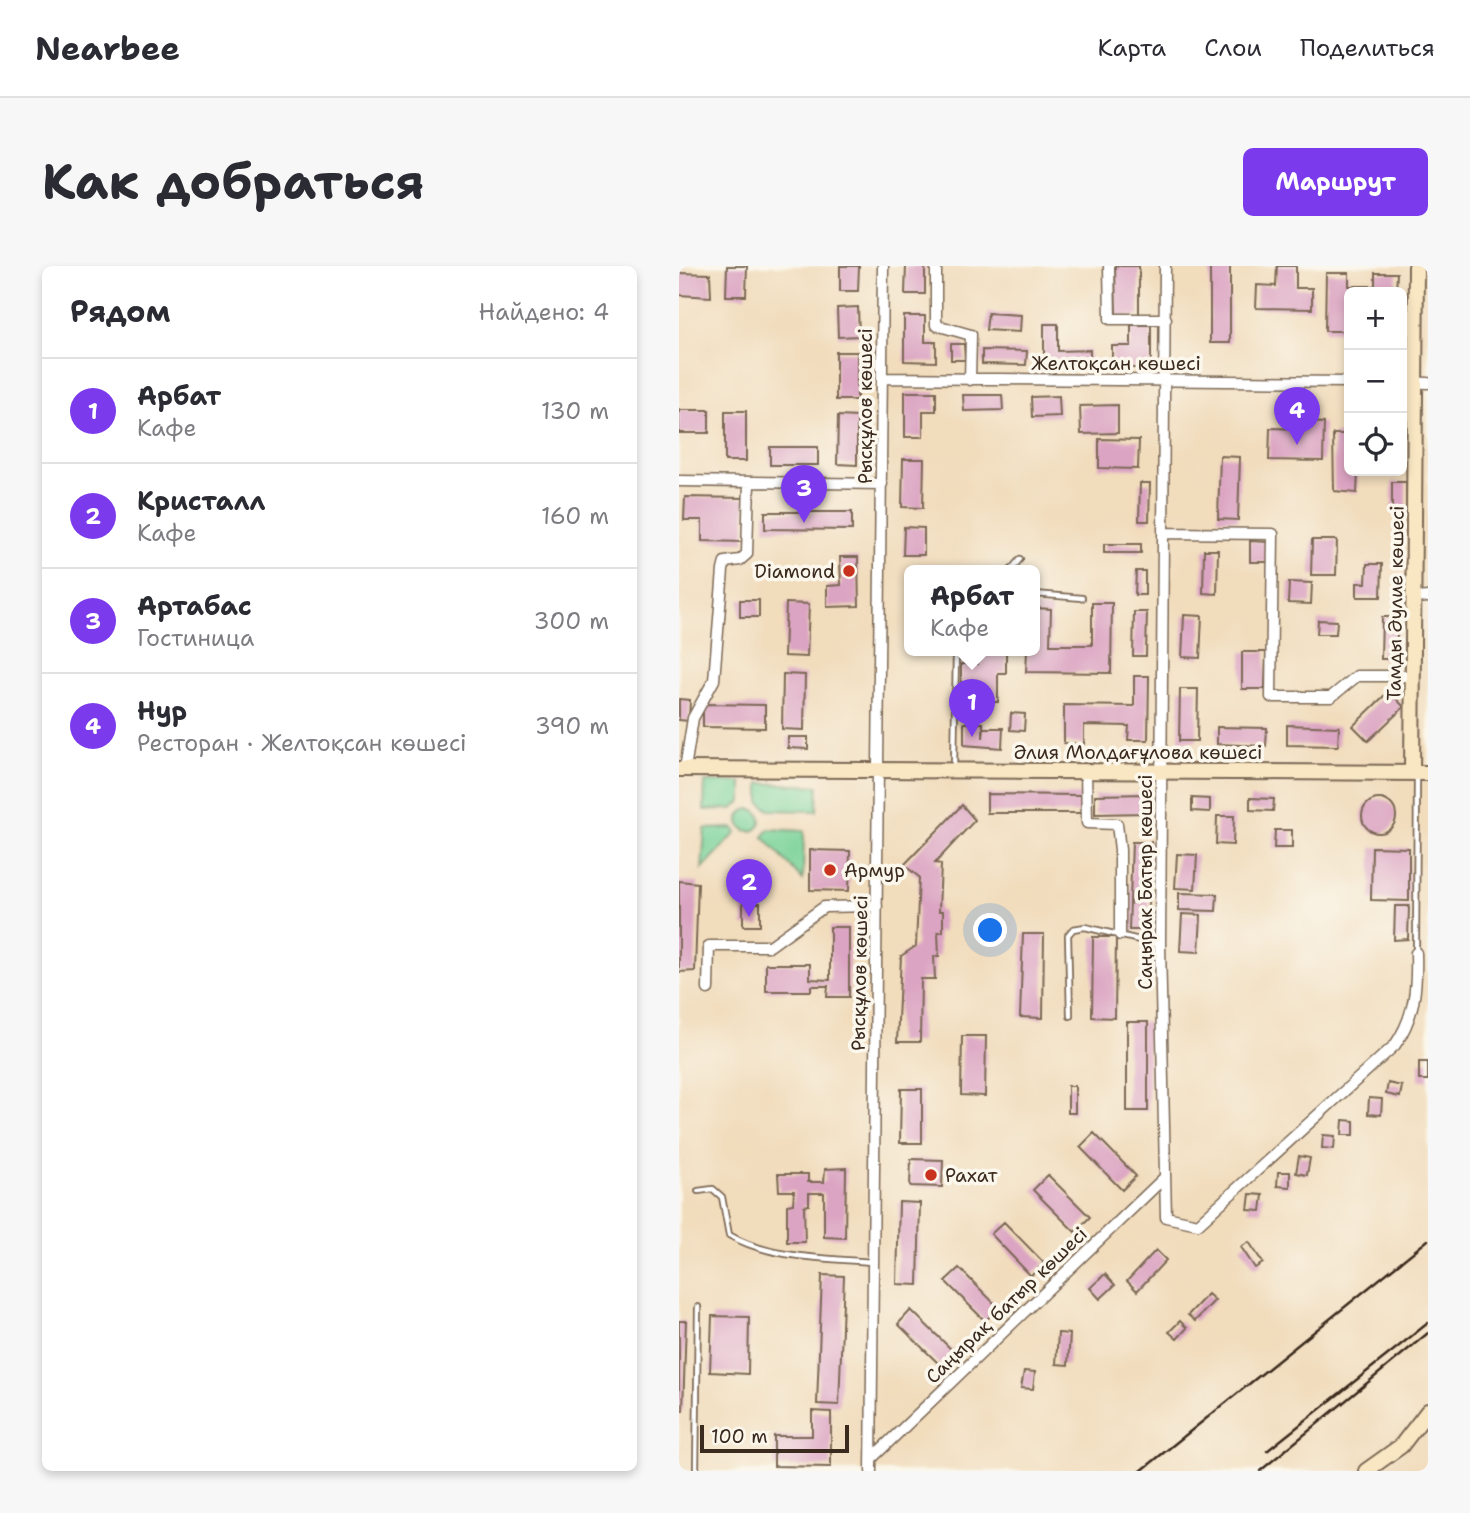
<!DOCTYPE html>
<html lang="ru">
<meta charset="utf-8">
<style>
:root{--surface:#fff;--page:#f7f7f7;--text:#2b2b33;--muted:#7c7c81;--line:#e1e1e2;--accent:#7c3aed}
body{margin:0;font-family:"Shantell Sans",sans-serif;background:var(--page);color:var(--text)}
.controls{position:absolute;right:21px;top:21px;display:grid;overflow:hidden;border-radius:10px;box-shadow:0 4px 10px #0003}
.controls button{width:63px;height:63px;display:grid;place-items:center;padding:0;border:0;border-bottom:2px solid var(--line);background:var(--surface);color:var(--text);font:35px sans-serif}
.scale{position:absolute;left:21px;bottom:18px;width:149px;box-sizing:border-box;padding-left:7px;border:4px solid #3b2a1e;border-top:0;font-size:19px;line-height:24px;white-space:nowrap;color:#3b2a1e;-webkit-text-stroke:5px #fbf7ec;paint-order:stroke}
.you{position:absolute;left:312px;top:665px;width:24px;height:24px;margin:-18px;border:5px solid #fff;border-radius:50%;background:#1a73e8;box-shadow:0 0 0 10px #1a73e833}
.badge{display:grid;place-items:center;width:46px;height:46px;border-radius:50%;background:var(--accent);color:#fff;font-size:23px;font-weight:700}
.pin{position:absolute;translate:-50% -58px;filter:drop-shadow(0 2px 4px #0008)}
.pin::after{content:'';position:absolute;top:37px;width:24px;height:21px;background:inherit;clip-path:polygon(0 0,100% 0,50% 100%)}
.popup{position:absolute;left:225px;top:299px;width:136px;height:91px;box-sizing:border-box;display:grid;place-content:center;border-radius:10px;background:var(--surface);filter:drop-shadow(0 2px 5px #0005);font-size:23px;white-space:nowrap;color:var(--muted)}
.popup b{font-size:26px;color:var(--text)}
.popup::after{content:'';position:absolute;left:50%;top:100%;margin-left:-14px;border:14px solid transparent;border-top-color:var(--surface)}
.list{margin:0;padding:0;list-style:none}
h2{display:flex;justify-content:space-between;align-items:center;height:91px;margin:0;padding:0 28px;font-size:30px}
h2 small{font-size:23px;font-weight:400;color:var(--muted)}
.list li{display:grid;grid-template-columns:46px 1fr auto;gap:21px;align-items:center;box-sizing:border-box;height:105px;padding:0 28px;border-top:2px solid var(--line)}
.list b{display:block;font-size:26px;white-space:nowrap}
.list p{margin:0;font-size:23px;white-space:nowrap;color:var(--muted)}
.list em{font-size:23px;font-style:normal;color:var(--muted)}
.icon{flex:none;width:38px;height:38px;fill:none;stroke:currentColor;stroke-width:2;stroke-linecap:round;stroke-linejoin:round}
.map{position:relative;flex:none;width:749px;height:1205px;overflow:hidden;border-radius:10px}
header{display:flex;align-items:center;gap:42px;box-sizing:border-box;height:98px;padding:0 35px;background:var(--surface);border-bottom:2px solid var(--line)}
header strong{font-size:33px}
nav{display:flex;gap:38px;margin-inline-start:auto;font-size:24px}
.intro{display:flex;align-items:center;justify-content:space-between;box-sizing:border-box;height:168px;padding:0 42px}
h1{margin:0;font-size:49px}
.button{padding:18px 32px;border-radius:10px;background:var(--accent);color:#fff;font-size:24px;font-weight:700}
main{display:flex;gap:42px;padding:0 42px}
aside{flex:1;background:var(--surface);border-radius:10px;box-shadow:0 4px 10px #0003}
.map>svg:first-child{display:block}
.green{fill:#78d298;stroke:#5a7e5b;stroke-width:2}
.building{fill:#dba4c2}
.lines{fill:none;stroke-linecap:round;stroke-linejoin:round}
.lane-casing{stroke:#7b6855;stroke-width:8}
.street-casing{stroke:#7b6855;stroke-width:13}
.secondary-casing{stroke:#7b6855;stroke-width:18}
.lane{stroke:#fff;stroke-width:4.5}
.street{stroke:#fff;stroke-width:10}
.secondary{stroke:#f9e7c3;stroke-width:14}
.rail{stroke:#3b2a1e;stroke-width:2.5}
.poi-dot{fill:#c8321e;stroke:#fbf7ec;stroke-width:2.5}
.labels{text-anchor:middle;stroke-width:7;stroke-linejoin:round;paint-order:stroke}
.street-label{font-size:19px;fill:#3b2a1e;stroke:#fbf7ec}
.poi-label{font-size:19px;fill:#3b2a1e;stroke:#fbf7ec;text-anchor:start}
</style>
<header>
<strong>Nearbee</strong>
<nav><a>Карта</a><a>Слои</a><a>Поделиться</a></nav>
</header>
<div class="intro"><h1>Как добраться</h1><a class="button">Маршрут</a></div>
<main>
<aside>
<h2>Рядом<small>Найдено: 4</small></h2>
<ul class="list">
<li><span class="badge">1</span><div><b>Арбат</b><p>Кафе</p></div><em>130 m</em></li>
<li><span class="badge">2</span><div><b>Кристалл</b><p>Кафе</p></div><em>160 m</em></li>
<li><span class="badge">3</span><div><b>Артабас</b><p>Гостиница</p></div><em>300 m</em></li>
<li><span class="badge">4</span><div><b>Нур</b><p>Ресторан · Желтоқсан көшесі</p></div><em>390 m</em></li>
</ul>
</aside>
<div class="map">
<svg width="749" height="1205" viewBox="0 0 749 1205">
<rect width="100%" height="100%" fill="#fbf7ec"/>
<filter id="ink" filterUnits="userSpaceOnUse"><feTurbulence type="fractalNoise" baseFrequency=".0143" numOctaves="2"/><feDisplacementMap in="SourceGraphic" scale="14" xChannelSelector="R" yChannelSelector="G"/><feConvolveMatrix kernelMatrix="1 2 1 2 8 2 1 2 1" color-interpolation-filters="sRGB"/></filter>
<filter id="wash" filterUnits="userSpaceOnUse"><feTurbulence type="fractalNoise" baseFrequency=".00686" numOctaves="4" result="noise"/><feDisplacementMap in="SourceGraphic" scale="28" xChannelSelector="R" yChannelSelector="G"/><feGaussianBlur stdDeviation="1.57" result="paint"/><feColorMatrix in="noise" values="0 0 0 0 0 0 0 0 0 0 0 0 0 0 0 0 0 1.4 0 .05"/><feComposite in="paint" operator="in"/></filter>
<g filter="url(#wash)">
<rect width="100%" height="100%" fill="#f1dcbc"/>
<!-- green -->
<path class="green" d="M26,516H63V535L53,543L25,544Z
M81,517L139,520L138,545L90,544L81,536Z
M60 554a11 11 0 1 1 22 0a11 11 0 1 1-22 0Z
M55,562L57,567L23,603L26,563Z
M90,563L125,565L124,614L84,571Z"/>
<g id="blocks">
<!-- building -->
<path class="building" d="M48,0H68L67,30H47Z
M161,0H180L179,25H161Z
M227,0H246V28H226Z
M436,0H460V50L437,51Z
M531,0H551V77H531Z
M598,0H617V22H633V43L577,42L578,19L597,20Z
M0,7L31,8L32,31L0,29Z
M647,7H670V20H696V7H718L717,26H670V65H646Z
M179,41L180,70L159,71L158,42Z
M309,47L342,49L341,66L307,64Z
M225,50H246V76H257V96L225,95Z
M365,58H379V85L411,84V99L365,100Z
M452,59H472V102H433V80H452Z
M272,78H285L286,94H272Z
M303,84L348,85L347,99L303,98Z
M157,86H178V134H157Z
M226,126H257V145H244V171H226Z
M284,129H323L324,144L285,145Z
M380,130L381,150L353,151L352,131Z
M439,139V167L402,168L401,140Z
M0,144H30V167H0Z
M46,145H67V195H46Z
M159,150L178,151V199L158,198Z
M627,156L645,157L644,195L590,194L591,162L627,163Z
M654,168H670V205H679L678,227L655,225Z
M420,173L460,174L459,203L420,202Z
M91,181H139V199H91Z
M541,190L561,191L559,254L539,253Z
M224,193H245L244,242L223,241Z
M713,216H727V244H713Z
M461,217H471L470,255H460Z
M6,231L66,232V276L23,275V254H5Z
M86,246H173V264L86,263Z
M225,261L245,262V289H224Z
M633,274H658L657,309H632Z
M571,275L590,276V296H571Z
M425,278H462V287H425Z
M525,284H539L538,328L524,327Z
M161,291H179L180,340L148,341V320L162,319Z
M688,298H703L702,331H678V317H687Z
M457,305H466V329H456Z
M610,316L633,317L632,338L609,337Z
M61,334H80V351H61Z
M107,337L130,338L128,391L105,390Z
M413,337H433L432,407L347,406L348,385H356V342L372,343L371,379H413Z
M455,346H468L467,390H454Z
M505,349L523,350L521,392L503,391Z
M703,351H718V393H702Z
M639,354L658,355L657,368H638Z
M299,385H327V407H319V436H301V423H282V398H299Z
M563,386H587L586,423H563Z
M104,408L126,409L125,464L103,463Z
M455,410H470L469,474H449L450,460L405,459V478L385,477V439L455,440Z
M501,423H519L518,475H500Z
M710,425L725,441L689,475L674,460Z
M0,433L11,434L10,455L0,454Z
M24,438L86,439V462L24,461Z
M332,447L346,448L345,465L331,464Z
M285,457H304V472L305,462H324L323,482L285,479Z
M608,459L660,461L659,480L608,479Z
M538,461L588,462L587,480L538,478Z
M109,471H129V483L109,482Z
M308,528L403,529V547H308Z
M469,528V547L416,548V529Z
M513,532L531,533V546L513,545Z
M571,532L595,533L594,545L571,544Z
M683 550a17 17 0 1 1 34 0a17 17 0 1 1-34 0Z
M283,539L296,554L256,597L262,598L260,645H264V666H259L260,690H255L256,713H242L241,776H218L222,690L237,680L240,611L225,599Z
M538,550H555L554,579L537,578Z
M596,564H613V582H595Z
M453,576H472L469,664H450Z
M693,581L730,582V635L692,634Z
M131,584L171,585L170,625L131,624Z
M498,588L518,589L516,623L496,622Z
M0,615L19,617L16,705L0,706Z
M500,627L538,628L537,645L500,644Z
M64,637H81V660H64Z
M716,640H730L729,673L715,674Z
M503,648L522,649L520,686L501,685Z
M151,661H170V731H148L149,720H132V725H87V698H131V713L151,714Z
M344,668H365L364,752L341,751Z
M414,671H437L436,752L413,751Z
M448,756H469V845H448Z
M283,770H307L306,830L282,829Z
M740,796H749V814H740Z
M709,817L723,820L721,831L707,828Z
M389,820H396V847H389Z
M222,823H243V877H221Z
M690,832L703,833L702,849L689,848Z
M664,854L675,855V869H663Z
M415,867L457,910L443,924L401,881Z
M644,869L656,870L655,883L643,882Z
M620,890L631,892L628,909L617,907Z
M232,893L264,894L263,921L231,920Z
M167,902L166,972L145,971V927H130V939L125,940L126,976H108V939L114,938L115,925H100L99,908H129V916H145L146,903Z
M599,906H611V921L598,920Z
M369,909L411,951L396,966L354,924Z
M571,928L584,929L582,945L569,944Z
M220,936L241,937L239,1019L218,1018Z
M325,956L365,997L352,1010L312,968Z
M570,976L584,997L576,1002L562,981Z
M477,984L487,994L458,1025L448,1015Z
M280,1002L320,1042L306,1055L266,1015Z
M426,1008L436,1019L421,1033L411,1022Z
M143,1009L165,1010L160,1139L138,1138Z
M529,1028L536,1034L516,1055L509,1049Z
M232,1044L274,1085L261,1099L219,1058Z
M33,1050L70,1051L69,1108L31,1106Z
M0,1055H7L4,1145H0Z
M501,1055L508,1062L498,1073L490,1066Z
M379,1067L391,1068L389,1099L377,1098Z
M345,1105L356,1106L354,1123L342,1122Z
M133,1145L152,1146V1201L95,1200V1170H133Z"/>
</g>
</g>
<g filter="url(#ink)">
<use href="#blocks" fill-opacity="0" stroke="#7b6855" stroke-width="2"/>
<g class="lines">
<!-- lane casing -->
<g class="lane-casing">
<path id="lane" d="M331,305L341,293
M356,328L403,332
M275,500L277,385
M737,687L738,511
M391,750L389,669L394,663L406,661L481,679
M19,925L34,923L43,931L50,969C91,993 148,992 194,996
M17,1205L19,1041"/>
</g>
<!-- street casing -->
<g class="street-casing">
<path id="street" d="M257,0V59L292,69L291,114
M430,0L431,53H487
M486,0L481,679L487,951L519,958L716,779C736,750 738,722 737,687
M204,112L670,116
M723,116L749,117
M0,215L203,218
M486,267L594,268L592,431H652L678,410H735
M736,332L749,331
M6,503L14,452L35,414L44,304L46,296L61,294L68,288L70,216
M407,504L408,557L438,558L441,584V669
M29,723L30,680H91L145,641L198,640
M192,1193L486,911
M192,1205L204,0"/>
</g>
<!-- secondary casing -->
<g class="secondary-casing">
<path id="secondary" d="M0,503L749,507
M733,507L737,0
M687,1205L722,1180L749,1145"/>
</g>
<!-- lane -->
<use href="#lane" class="lane"/>
<!-- street -->
<use href="#street" class="street"/>
<!-- secondary -->
<use href="#secondary" class="secondary"/>
<!-- rail -->
<path class="rail" d="M588,1185L749,1057
M462,1205L749,974
M581,1205L749,1067"/>
</g>
</g>
<!-- markers -->
<g class="poi-dot">
<circle cx="170" cy="305" r="7"/>
<circle cx="151" cy="604" r="7"/>
<circle cx="252" cy="909" r="7"/>
</g>
<g class="labels">
<!-- street labels -->
<g class="street-label">
<text x="437" y="104">Желтоқсан көшесі</text>
<text transform="translate(186 140) rotate(-90)" y="7">Рысқұлов көшесі</text>
<text transform="translate(716 337) rotate(-89)" y="7">Тамды Әулие көшесі</text>
<text x="459" y="493">Әлия Молдағұлова көшесі</text>
<text transform="translate(466 616) rotate(-90)" y="7">Саңырак Батыр көшесі</text>
<text transform="translate(180 707) rotate(-89)" y="7">Рысқұлов көшесі</text>
<text transform="translate(327 1039) rotate(-44)" y="7">Саңырақ батыр көшесі</text>
</g>
<!-- poi labels -->
<g class="poi-label">
<text x="156" y="312" text-anchor="end">Diamond</text>
<text x="165" y="611">Армур</text>
<text x="266" y="916">Рахат</text>
</g>
</g>
</svg>
<div class="controls">
<button>+</button>
<button>−</button>
<button><svg class="icon" aria-label="locate" viewBox="0 0 24 24"><circle cx="12" cy="12" r="6"/><path d="M12 2v4M12 18v4M2 12h4M18 12h4"/></svg></button>
</div>
<div class="scale">100 m</div>
<div class="you"></div>
<div class="pin badge" style="left:293px;top:471px">1</div>
<div class="popup"><b>Арбат</b>Кафе</div>
<div class="pin badge" style="left:70px;top:651px">2</div>
<div class="pin badge" style="left:125px;top:257px">3</div>
<div class="pin badge" style="left:618px;top:179px">4</div>
</div>
</main>
